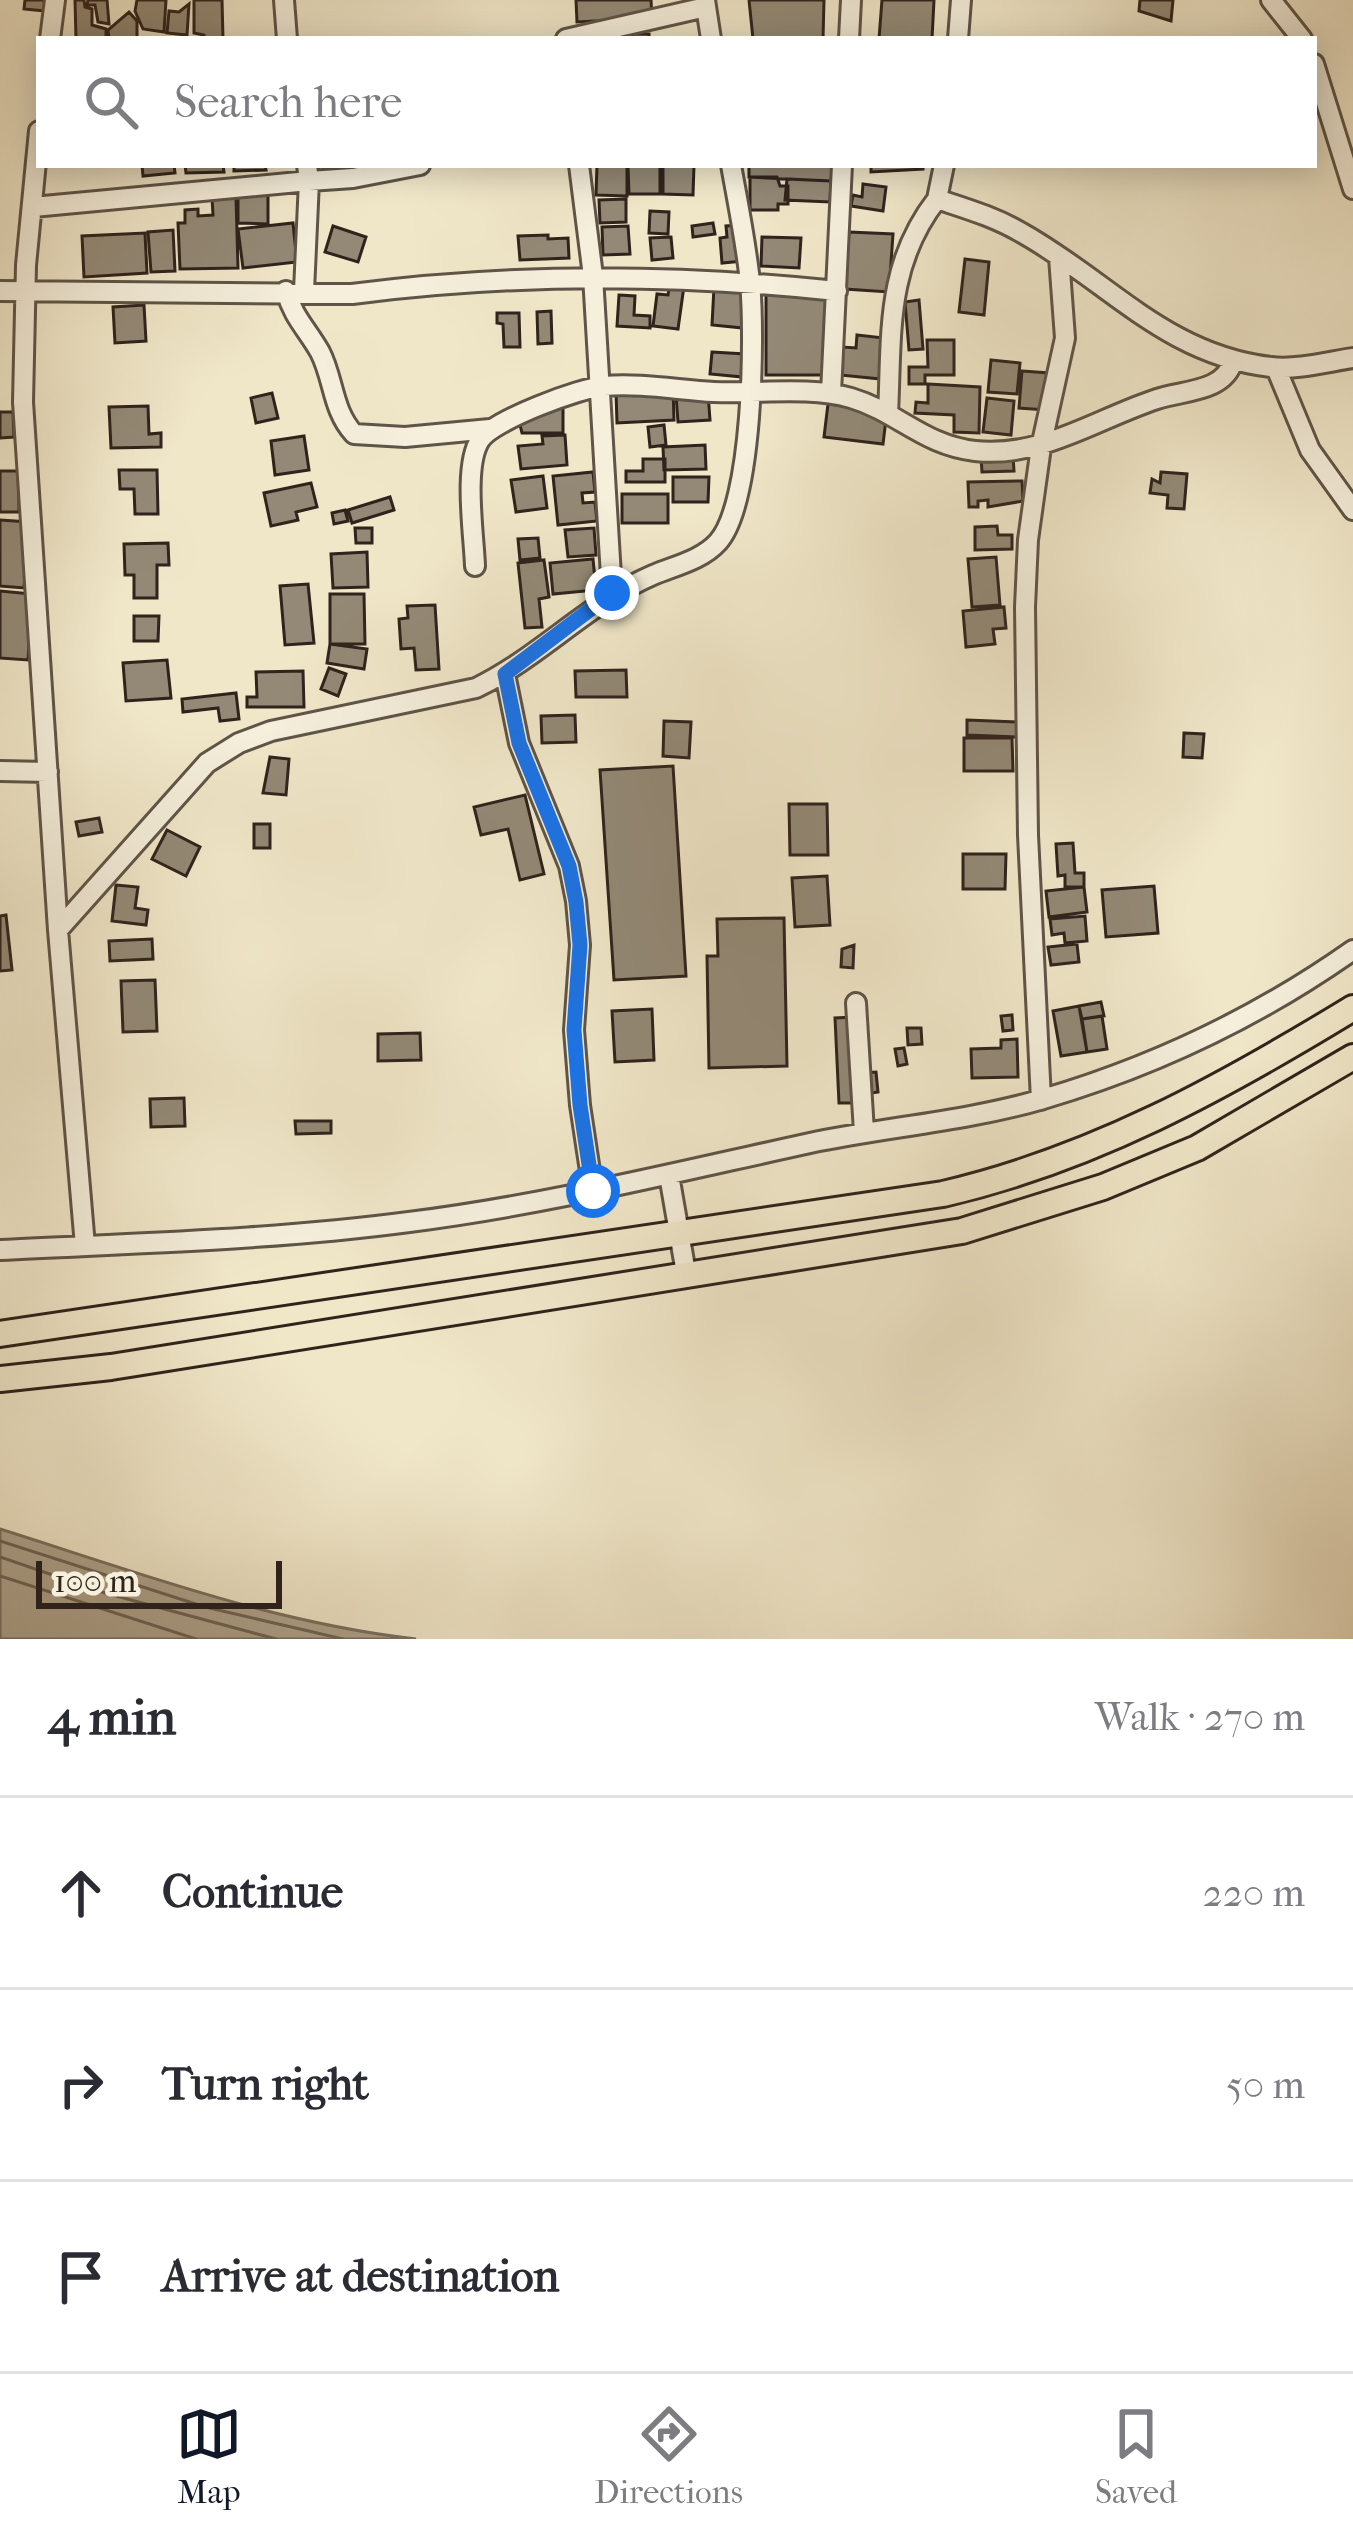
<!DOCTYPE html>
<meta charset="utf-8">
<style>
:root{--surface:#fff;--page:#f7f7f7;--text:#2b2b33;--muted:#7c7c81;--line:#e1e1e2;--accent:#111827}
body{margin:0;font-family:"IM FELL French Canon",serif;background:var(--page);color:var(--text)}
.scale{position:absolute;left:36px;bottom:30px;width:246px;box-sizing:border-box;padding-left:12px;border:6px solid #2f231c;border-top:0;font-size:33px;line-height:42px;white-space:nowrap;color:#2f231c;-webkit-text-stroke:9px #f5efdc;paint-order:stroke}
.stop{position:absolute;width:36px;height:36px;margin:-27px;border:9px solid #1a73e8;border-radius:50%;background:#fff}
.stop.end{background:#1a73e8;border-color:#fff;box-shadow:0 3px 12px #0008}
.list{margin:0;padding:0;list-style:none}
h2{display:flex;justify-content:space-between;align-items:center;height:156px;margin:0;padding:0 48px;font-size:51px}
h2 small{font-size:39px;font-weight:400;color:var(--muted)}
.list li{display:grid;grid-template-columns:78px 1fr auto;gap:36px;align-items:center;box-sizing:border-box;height:192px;padding:0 48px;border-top:3px solid var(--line)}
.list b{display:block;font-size:45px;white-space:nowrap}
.list em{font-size:39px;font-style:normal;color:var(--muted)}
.icon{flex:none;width:66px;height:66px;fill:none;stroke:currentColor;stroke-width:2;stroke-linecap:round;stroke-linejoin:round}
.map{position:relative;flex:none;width:1353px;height:1639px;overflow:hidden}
.search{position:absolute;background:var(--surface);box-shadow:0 6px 30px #0003;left:36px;right:36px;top:36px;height:132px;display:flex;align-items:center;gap:30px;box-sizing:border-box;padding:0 42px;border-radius:0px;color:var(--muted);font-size:45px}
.sheet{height:732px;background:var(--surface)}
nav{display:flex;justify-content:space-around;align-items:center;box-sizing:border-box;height:168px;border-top:3px solid var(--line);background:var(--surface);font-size:33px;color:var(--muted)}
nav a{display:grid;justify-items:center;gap:6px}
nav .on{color:var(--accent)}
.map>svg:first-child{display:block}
.water{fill:#aea48e;stroke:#7b7060;stroke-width:3}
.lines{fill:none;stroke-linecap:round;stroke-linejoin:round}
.shore{stroke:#6e6455;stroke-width:3}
.building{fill:#938976;stroke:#2f231c;stroke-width:3}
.minor-casing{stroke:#5f5447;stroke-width:24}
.major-casing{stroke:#2f231c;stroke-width:30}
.minor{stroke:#f5efdc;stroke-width:18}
.major{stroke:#f0e7c9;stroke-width:24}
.route{stroke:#1a73e8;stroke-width:15}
</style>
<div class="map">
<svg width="1353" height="1639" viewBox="0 0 1353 1639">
<rect width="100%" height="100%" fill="#f0e7c9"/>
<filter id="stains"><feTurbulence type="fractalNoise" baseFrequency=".00167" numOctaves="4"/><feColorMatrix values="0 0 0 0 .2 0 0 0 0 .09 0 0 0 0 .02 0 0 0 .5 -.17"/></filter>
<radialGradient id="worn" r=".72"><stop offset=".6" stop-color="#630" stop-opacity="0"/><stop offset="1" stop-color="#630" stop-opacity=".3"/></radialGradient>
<!-- water -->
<path class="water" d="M0,1529C136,1572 273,1623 416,1639H0Z"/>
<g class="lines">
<!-- shore -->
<path class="shore" d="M0,1541L205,1607L343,1639
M0,1557L105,1593L276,1639
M0,1576L196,1639"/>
</g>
<!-- building -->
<path class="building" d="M25,0H44L45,11L24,9Z
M75,0H84L85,7L92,9V25L106,29V39H76Z
M88,0H107L109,24L98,22L95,5H87Z
M137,0H166L164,32L143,29L135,11Z
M194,0H222L223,39H205L204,35L194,33Z
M576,0H651L652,18L577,22Z
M749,0H824L823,39H753Z
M882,0H934L932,39H879Z
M1140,0H1173L1171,21L1139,11Z
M189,4L187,35L167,33L169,11L179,12Z
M129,12L137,21V39H109L108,30Z
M589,34H649V39H589Z
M142,165H174L175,173L143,176Z
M185,165H223L224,172L186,173Z
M234,165H265L266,170L234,171Z
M597,165H627V196L596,195Z
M628,165H660V194H629Z
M663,165H694L693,195L663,194Z
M749,165H833L831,181L749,177Z
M871,165H923V169L871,172Z
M750,177H777L780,186H788V204H778V210H750Z
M787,179L831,181L830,202L785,200Z
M863,184L886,187L883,211L851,206L853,195L862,197Z
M238,191H268V224L238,223Z
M212,198H236L238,268L180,269L178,223H185V210L198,209V216L213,215Z
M626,199V222L600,223L599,200Z
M650,211L669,212L668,234L649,233Z
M293,223L297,262L243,268L238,229Z
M713,223L715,234L693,237L692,226Z
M741,225L744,261L722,263L720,238L727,237L726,226Z
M333,226L366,237L358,262L325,252Z
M628,226L630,254L603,255L602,227Z
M173,230L175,271L151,272L148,232Z
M849,232L893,234L889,292L845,289Z
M145,233L147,273L84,277L82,236Z
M548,235V239L568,238L569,258L520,260L518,236Z
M671,237L673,258L652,260L650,238Z
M762,237L801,238L799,268L761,266Z
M965,259L989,262L984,315L959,312Z
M670,284L684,286L678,329L653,326L657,294L668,295Z
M714,287L746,290L743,328L712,325Z
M766,294H830V375H766Z
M619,295L635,296L634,315L650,316V328L617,326Z
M919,300L923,349L909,350L905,302Z
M144,305L146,341L115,343L113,307Z
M551,311L552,343L538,344L537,312Z
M497,313H519L520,347H504L503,324L497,323Z
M857,335L884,338L881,379L840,375L843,347L856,348Z
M927,340H954V375H925V384H909V367H928Z
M712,352L745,354L743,377L710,374Z
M991,360L1020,363L1017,394L988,392Z
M1022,371L1049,373L1046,410L1019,408Z
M928,384L980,387L979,433L954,432V415L915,413L916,402L928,403Z
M673,389L674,420L617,423L616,392Z
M272,393L278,418L256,423L251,398Z
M708,393L710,420L678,422L676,395Z
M987,398L1014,401L1011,435L983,432Z
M828,404L887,411L883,444L824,437Z
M148,406L149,434L161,433V447L111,448L109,407Z
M563,408V433H522L516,409Z
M0,412H13L14,437L0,438Z
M664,425L666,445L650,447L648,427Z
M565,435L567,465L521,469L518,446L543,444L542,436Z
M304,436L309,470L275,475L271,441Z
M705,445L706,469L664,470L663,447Z
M1013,455L1014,471L982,472L981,457Z
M643,459H665V482H626V471H643Z
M119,470H157L158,514H135L134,489H120Z
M0,471H19V512H0Z
M593,472L595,492L582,493L583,503L595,502L597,521L558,525L553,476Z
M1161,472L1187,474L1184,509L1167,508L1168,495L1150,493L1152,479L1160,483Z
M543,476L547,508L516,512L511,480Z
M673,477H709L708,502H673Z
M1022,481L1023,501L988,507V500L978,501V507H969L968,482Z
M311,483L317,507L296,512L298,520L271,526L264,493Z
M622,494H668V523H622Z
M390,497L394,510L352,523L348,510Z
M345,510L348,521L334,524L332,513Z
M0,520L29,522L24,588L0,586Z
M997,526L998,535H1012V549L975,550V527Z
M355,528H372V543H356Z
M594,528L596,555L568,557L565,530Z
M538,538L540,558L520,560L518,539Z
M168,543L169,565H157V598H134V575H125L124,544Z
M367,552L368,587L333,588L331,554Z
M996,557L1000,605L972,607L968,559Z
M593,559L596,590L553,594L550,563Z
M544,560L549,597L539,599L542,627L525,628L518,563Z
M308,584L314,643L285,645L280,586Z
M0,591L32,594L28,660L0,658Z
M330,594H364L365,644H330Z
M435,605L439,669L416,670L414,648L401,649L399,619L408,618L407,606Z
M1004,607L1006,628L993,629L995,644L966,647L963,611Z
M134,616H159L158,641H134Z
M330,644L367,649L364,669L327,663Z
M167,660L171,698L126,701L123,663Z
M329,668L346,674L338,696L321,689Z
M626,670L627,697H576L575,671Z
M303,671L304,707H247V697H257L256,672Z
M236,693L239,719L220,721L218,708L183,712L182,699Z
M575,715L576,742L542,743L541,716Z
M967,720L1017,722V737L967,735Z
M664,721L691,722L689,758L663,756Z
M1184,733L1204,734L1202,758L1183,757Z
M964,738H1012L1013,771H964Z
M270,757L289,759L286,795L263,793Z
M673,766L686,976L614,980L600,770Z
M525,795L544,874L520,880L508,829L481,835L474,807Z
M789,804H827L828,855H790Z
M99,818L102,832L79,836L76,822Z
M254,824H270V848H254Z
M167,830L200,847L186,876L152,859Z
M1073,843L1075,873H1084V887H1065V875L1058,876L1056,844Z
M963,854H1006L1005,889H963Z
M827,876L830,925L795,927L792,878Z
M116,885L138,887L135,908L148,910L146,925L112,921Z
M1154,886L1158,933L1106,937L1102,890Z
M1084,887L1087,912L1049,917L1046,891Z
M6,915L12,970L0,971V916Z
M1085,916L1087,941L1065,943L1064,933L1052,935L1050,919Z
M784,918L787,1066L709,1068L707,956H718L717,919Z
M152,939L153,959L110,961L109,941Z
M1077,944L1079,962L1051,965L1048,947Z
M854,945L853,968L841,967L842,949Z
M155,980L157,1031L123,1032L121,981Z
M1101,1002L1104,1016L1082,1019L1079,1006Z
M1079,1006L1087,1052L1061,1056L1053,1011Z
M652,1009L654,1060L615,1062L612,1011Z
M1012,1015L1013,1030L1003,1031L1001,1016Z
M1102,1016L1107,1049L1087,1052L1082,1019Z
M854,1017L859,1103H839L835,1018Z
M907,1028H921L922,1044L908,1045Z
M420,1033L421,1060L378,1061V1034Z
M1017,1039L1018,1077L972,1078L971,1049L1001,1048V1040Z
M904,1048L907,1064L898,1066L895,1049Z
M876,1072L878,1092L865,1094L862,1073Z
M184,1098L185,1126L151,1127L150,1099Z
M295,1121H331V1133L296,1134Z"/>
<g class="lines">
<!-- minor casing -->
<g class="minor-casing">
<path id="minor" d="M284,0L287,39
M705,0L711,39
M1271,0L1302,39
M50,39L55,0
M566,39L706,7
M849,39L851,0
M958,39L961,0
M1314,64L1353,189
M39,131L26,265L23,402L58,930L85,1246
M579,165L593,276L612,593
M944,165L937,199C967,209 995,217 1022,233C1108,281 1166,355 1271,367C1297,370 1327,362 1353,358
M33,207L309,181L307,165
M0,291L352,294C513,273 675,274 837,291
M286,291C293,317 307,329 320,352C334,379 332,410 354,434L405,437L490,429
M304,291L309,181L353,178L420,165
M1276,368L1310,450L1353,510
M831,393L842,165
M888,414C892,334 885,266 937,199
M475,566C474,535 463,466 480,440C493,420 580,388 604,386C641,383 678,390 714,392C758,394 808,386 851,398C898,412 923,445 975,451C1042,458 1096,419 1157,399C1185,390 1224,392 1233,361
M505,674L519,743L569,866L576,901L580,945L574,1030L580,1105L593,1191
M0,771L48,772
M58,930L207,763L239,743L271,731L476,688C540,657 588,603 653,575C674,566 702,560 718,542C753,503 755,336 750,282C746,243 738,204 731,165
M856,1003L864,1132
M1041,1100L1028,835L1025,607L1028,540L1041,447L1065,338L1059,257
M669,1175L686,1273
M0,1250C136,1243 273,1240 409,1222C544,1205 677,1172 810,1143C887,1127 968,1121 1043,1099C1155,1066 1258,1017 1353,950"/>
</g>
<!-- major casing -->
<g class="major-casing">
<path id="major" d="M0,1334L943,1194C1093,1159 1222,1088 1353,1008
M0,1379L111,1367L962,1231L1103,1187L1197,1148L1353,1057"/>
</g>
<!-- minor -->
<use href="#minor" class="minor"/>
<!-- major -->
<use href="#major" class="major"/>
</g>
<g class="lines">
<!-- route -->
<path class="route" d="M593,1191L580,1105L574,1030L580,945L576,902L569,866L519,743L505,674L612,593"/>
</g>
<rect width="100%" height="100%" filter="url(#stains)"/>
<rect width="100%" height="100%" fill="url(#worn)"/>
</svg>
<div class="scale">100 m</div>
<div class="stop" style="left:593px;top:1191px"></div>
<div class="stop end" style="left:612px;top:593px"></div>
<div class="search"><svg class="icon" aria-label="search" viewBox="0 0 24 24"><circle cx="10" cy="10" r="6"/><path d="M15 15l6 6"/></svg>Search here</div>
</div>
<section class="sheet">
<h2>4 min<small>Walk · 270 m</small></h2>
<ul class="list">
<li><svg class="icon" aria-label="ahead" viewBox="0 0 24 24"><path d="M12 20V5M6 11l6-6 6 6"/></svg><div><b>Continue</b></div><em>220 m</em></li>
<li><svg class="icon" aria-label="right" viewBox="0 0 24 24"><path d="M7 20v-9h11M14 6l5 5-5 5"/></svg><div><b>Turn right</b></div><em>50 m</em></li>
<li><svg class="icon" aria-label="arrive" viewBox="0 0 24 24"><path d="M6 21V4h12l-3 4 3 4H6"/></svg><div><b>Arrive at destination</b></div></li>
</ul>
</section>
<nav>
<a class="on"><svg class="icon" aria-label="map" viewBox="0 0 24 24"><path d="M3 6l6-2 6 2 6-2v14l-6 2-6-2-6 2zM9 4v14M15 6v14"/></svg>Map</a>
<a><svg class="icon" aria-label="directions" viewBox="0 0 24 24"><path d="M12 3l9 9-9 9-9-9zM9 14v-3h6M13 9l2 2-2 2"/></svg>Directions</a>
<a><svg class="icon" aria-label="saved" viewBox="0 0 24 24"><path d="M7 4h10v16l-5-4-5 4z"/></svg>Saved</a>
</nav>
